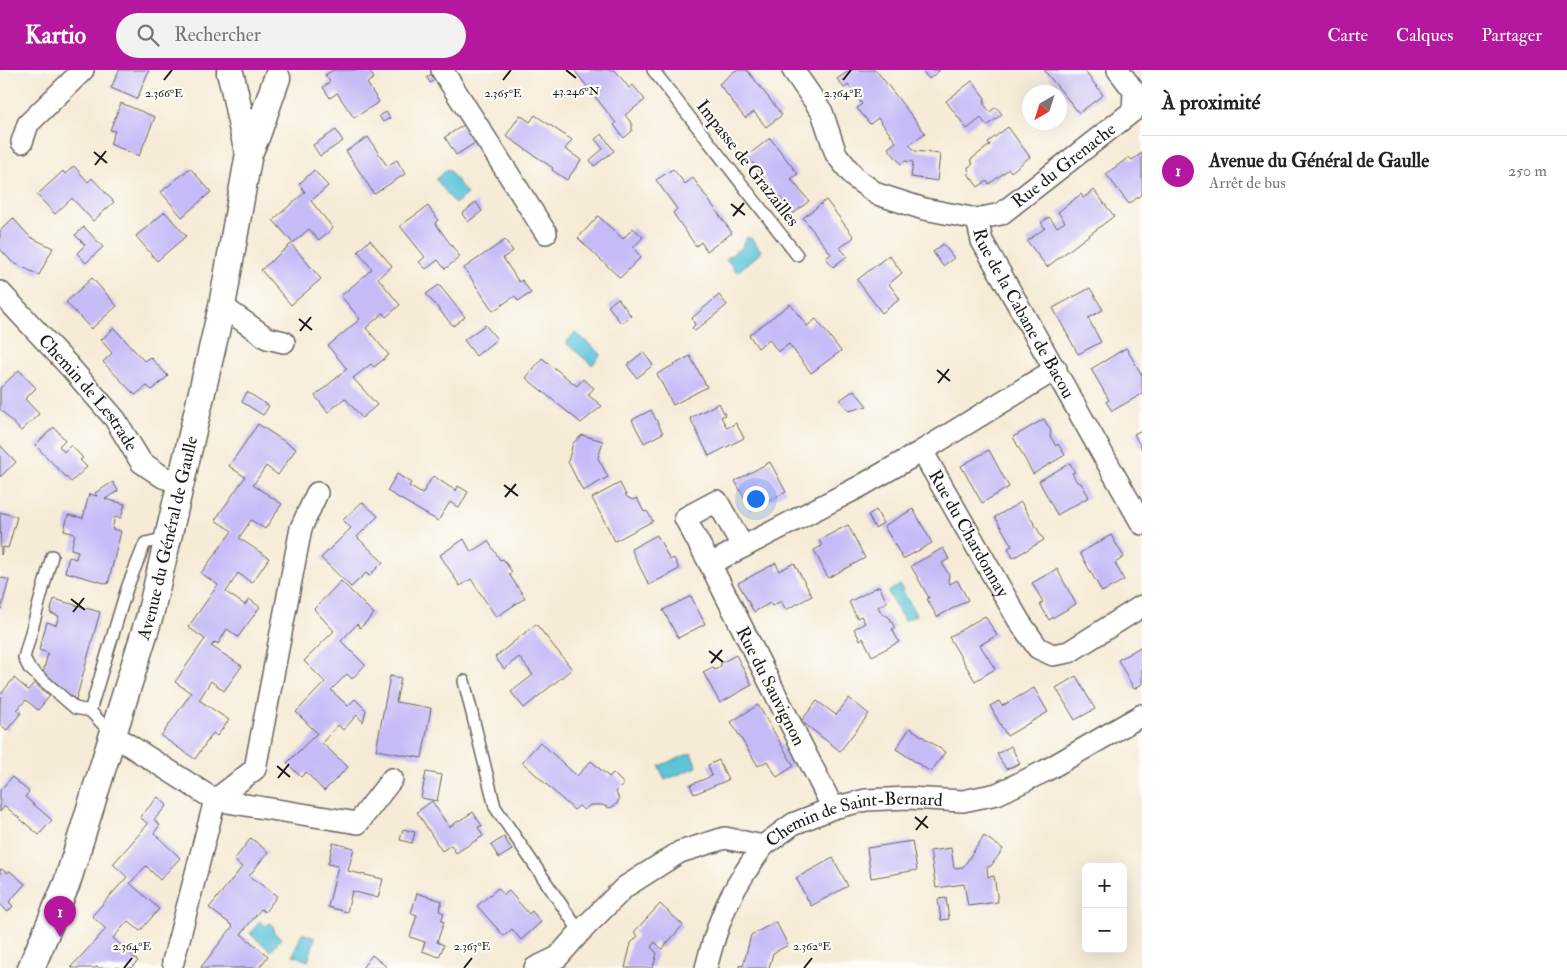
<!DOCTYPE html>
<html lang="fr">
<meta charset="utf-8">
<style>
:root{--surface:#fff;--page:#f2f2f2;--text:#222;--muted:#767676;--line:#e0e0e0;--accent:#b5179e}
body{margin:0;font-family:"IM FELL Double Pica",serif;background:var(--page);color:var(--text)}
.controls{position:absolute;right:15px;bottom:15px;display:grid;overflow:hidden;border-radius:8px;box-shadow:0 5px 20px #0002}
.controls button{width:45px;height:45px;display:grid;place-items:center;padding:0;border:0;border-bottom:1px solid var(--line);background:var(--surface);color:var(--text);font:25px sans-serif}
.compass{position:absolute;left:1022px;top:15px;width:45px;height:45px;border-radius:50%;background:var(--surface);box-shadow:0 5px 20px #0002;rotate:219deg}
.you{position:absolute;left:755px;top:428px;width:18px;height:18px;margin:-12px;border:4px solid #fff;border-radius:50%;background:#1a73e8;box-shadow:0 0 0 8px #1a73e833}
.badge{display:grid;place-items:center;width:32px;height:32px;border-radius:50%;background:var(--accent);color:#fff;font-size:16px;font-weight:700}
.pin{position:absolute;translate:-50% -41px;filter:drop-shadow(0 1px 2px #0008)}
.pin::after{content:'';position:absolute;top:26px;width:18px;height:15px;background:inherit;clip-path:polygon(0 0,100% 0,50% 100%)}
.list{margin:0;padding:0;list-style:none}
h2{display:flex;justify-content:space-between;align-items:center;height:65px;margin:0;padding:0 20px;font-size:21px}
h2 small{font-size:16px;font-weight:400;color:var(--muted)}
.list li{display:grid;grid-template-columns:32px 1fr auto;gap:15px;align-items:center;box-sizing:border-box;height:70px;padding:0 20px;border-top:1px solid var(--line)}
.list b{display:block;font-size:19px;white-space:nowrap}
.list p{margin:0;font-size:16px;white-space:nowrap;color:var(--muted)}
.list em{font-size:16px;font-style:normal;color:var(--muted)}
.icon{flex:none;width:28px;height:28px;fill:none;stroke:currentColor;stroke-width:2;stroke-linecap:round;stroke-linejoin:round}
.map{position:relative;flex:none;width:1142px;height:898px;overflow:hidden}
header{display:flex;align-items:center;gap:30px;box-sizing:border-box;height:70px;padding:0 25px;background:var(--accent);color:#fff}
header strong{font-size:24px}
nav{display:flex;gap:28px;margin-inline-start:auto;font-size:18px}
.search{width:350px;height:45px;background:var(--page);display:flex;align-items:center;gap:12px;box-sizing:border-box;padding:0 18px;border-radius:28px;color:var(--muted);font-size:19px}
main{display:flex}
aside{flex:1;background:var(--surface)}
.map>svg:first-child{display:block}
.water{fill:#5dc4da;stroke:#3c707b}
.building{fill:#c6baf7}
.lines{fill:none;stroke-linecap:round;stroke-linejoin:round}
.service-casing{stroke:#68645d;stroke-width:14}
.minor-casing{stroke:#68645d;stroke-width:24}
.tertiary-casing{stroke:#68645d;stroke-width:29}
.service{stroke:#fff;stroke-width:11}
.minor{stroke:#fff;stroke-width:21}
.tertiary{stroke:#fff;stroke-width:26}
.ticks{fill:none;stroke:#1c1c1c;stroke-width:2}
.labels{text-anchor:middle;stroke-width:4.5;stroke-linejoin:round;paint-order:stroke}
.street-label{font-size:18px;fill:#1c1c1c;stroke:#fdfcf7}
.ticks-label{font-size:12px;text-anchor:middle;fill:#1c1c1c;stroke:#fdfcf7;stroke-width:4.5;stroke-linejoin:round;paint-order:stroke}
</style>
<header>
<strong>Kartio</strong>
<div class="search"><svg class="icon" aria-label="search" viewBox="0 0 24 24"><circle cx="10" cy="10" r="6"/><path d="M15 15l6 6"/></svg>Rechercher</div>
<nav><a>Carte</a><a>Calques</a><a>Partager</a></nav>
</header>
<main>
<div class="map">
<svg width="1142" height="898" viewBox="0 0 1142 898">
<rect width="100%" height="100%" fill="#fdfcf7"/>
<filter id="ink" filterUnits="userSpaceOnUse"><feTurbulence type="fractalNoise" baseFrequency=".02" numOctaves="2"/><feDisplacementMap in="SourceGraphic" scale="10" xChannelSelector="R" yChannelSelector="G"/><feConvolveMatrix kernelMatrix="1 2 1 2 8 2 1 2 1" color-interpolation-filters="sRGB"/></filter>
<filter id="wash" filterUnits="userSpaceOnUse"><feTurbulence type="fractalNoise" baseFrequency=".0096" numOctaves="4" result="noise"/><feDisplacementMap in="SourceGraphic" scale="20" xChannelSelector="R" yChannelSelector="G"/><feGaussianBlur stdDeviation="1.12" result="paint"/><feColorMatrix in="noise" values="0 0 0 0 0 0 0 0 0 0 0 0 0 0 0 0 0 1.4 0 .05"/><feComposite in="paint" operator="in"/></filter>
<g filter="url(#wash)">
<rect width="100%" height="100%" fill="#f5ebd6"/>
<!-- water -->
<path class="water" d="M448,99L467,124L455,134L436,109Z
M747,167L752,169L762,182L737,202L726,189L743,176V173Z
M575,262L601,284L592,295L566,273Z
M900,515L916,545L904,551L888,522Z
M691,683L697,697L665,710L659,696Z
M260,851L266,856L269,853L273,856L274,859L273,862L281,868L271,881L250,864Z
M302,863L315,868L308,891L293,885Z"/>
<g id="blocks">
<!-- building -->
<path class="building" d="M119,0H149L137,29L111,18Z
M333,0H369L374,8L367,13L379,32L354,48L337,23L330,28L323,17L330,12L325,5Z
M574,0H615L629,18L633,15L645,30L625,45L632,54V61L624,68L614,55L616,53Z
M736,0H747L782,45L766,57L754,42L745,48L719,14Z
M850,0H876L925,63L909,75L915,81L940,84L937,111L911,107L913,92L905,91L901,94L888,78L896,72L878,48L870,54L857,38L862,34L848,15L844,18L837,9Z
M922,0H940L929,9Z
M1044,0H1084L1103,25L1079,43Z
M433,3L437,8L430,13L427,7Z
M972,11L985,28L984,34L990,42L996,37L1002,44L987,56L981,48L967,59L946,31Z
M121,33L155,47L139,86L110,74L115,61L110,60Z
M386,42L390,48L383,52L379,46Z
M520,45L530,52L535,45L572,70L565,79L581,90L567,110L552,100L553,98L506,66Z
M467,53L478,71L456,85L445,67Z
M1008,57L1030,87L1011,102L1009,99L989,114L987,111L978,117L969,105L968,97L973,94L970,90L990,75L988,72Z
M336,60L343,71L320,86L313,75Z
M602,64L614,81L594,96L590,90L603,79L595,69Z
M368,67L387,96L397,90L405,104L374,124L346,81Z
M770,68L798,104L791,109L809,131L793,144L747,86Z
M1142,83V124L1129,134L1106,104L1129,87L1132,90Z
M74,96L88,112L92,108L114,132L93,151L72,128L55,144L37,125L63,101L65,104Z
M190,98L211,122L182,147L161,122Z
M673,99L685,114L693,108L732,163L707,181L701,172L696,176L673,143L677,139L656,110Z
M314,100L328,116L311,131L333,158L319,170L309,159L293,173L273,150L305,122L299,114Z
M1094,120L1114,146L1047,197L1027,171L1045,158L1041,153L1049,147L1057,157L1065,152L1058,142L1081,124L1083,128Z
M826,130L854,167L840,178L847,186L833,197L826,188L831,184L803,148Z
M476,132L482,141L468,152L462,144Z
M428,136L438,150L435,153L460,187L445,199L438,190L426,199L419,192L425,187L400,156Z
M165,142L186,166L157,191L136,166Z
M598,146L623,169L633,158L643,167L633,178L641,187L620,208L578,168Z
M13,148L30,167L53,178L39,205L12,192L0,179V161Z
M84,157L103,177L86,193L77,183L85,175L75,165Z
M370,170L392,196L378,208L400,235L386,247L383,243L366,258L389,285L374,297L371,294L353,308L377,335L362,348L345,328L328,342L315,326L347,299L328,276L360,249L341,226L372,199L358,181Z
M505,170L513,181L503,188L519,212L522,210L531,223L518,231L515,226L493,241L464,198Z
M291,174L321,209L291,235L261,200Z
M943,174L954,188L943,196L933,182Z
M889,185L902,203L889,214L900,229L882,243L857,210Z
M92,208L117,236L91,259L66,232Z
M439,215L465,247L453,256L426,224Z
M1090,218L1103,240L1088,248L1101,272L1078,284L1053,238Z
M719,225L727,235L695,261L692,258L695,255L692,248Z
M618,228L631,246L621,253L608,236Z
M790,234L807,256L816,249L841,281L811,303L789,274L778,282L769,269L758,278L749,265Z
M485,255L497,269L476,286L464,270Z
M114,258L144,291L150,287L168,306L152,320L147,316L135,325L103,292L112,283L101,270Z
M1126,278L1142,305V324L1112,341L1106,332L1109,330L1091,299Z
M643,282L653,295L637,308L627,295Z
M690,286L707,317L673,335L657,304Z
M542,288L577,316L583,309L594,318L588,325L602,336L581,353L526,308Z
M19,300L36,318L25,329L39,344L21,361L0,339V318Z
M854,320L867,336L849,341L840,330Z
M247,322L269,336L263,345L242,332Z
M719,333L725,345L721,347L727,358L736,353L744,368L709,386L690,348Z
M651,340L663,363L644,373L632,350Z
M1044,349L1051,361L1050,366L1056,376L1058,374L1065,385L1033,404L1013,367Z
M258,354L296,379L278,405L266,396L253,415L282,434L265,459L251,450L239,468L269,488L252,513L238,503L226,522L245,535L249,529L260,537L238,567L227,559L218,574L215,572L211,576L242,596L224,621L211,611L199,630L229,650L217,666L213,663L195,689L161,666L191,623L175,612L205,569L188,557L218,515L201,503L232,461L215,450L245,407L229,396Z
M54,357L65,370L59,376L64,382L71,375L83,388L80,390L87,397L71,412L35,375Z
M1142,360V379L1134,364Z
M582,365L603,371L598,388L608,407L583,421L568,392L573,373Z
M0,375L16,392L0,407Z
M989,380L1009,417L982,433L961,396Z
M770,392L786,422L751,440L735,411Z
M1070,393L1075,402L1072,403L1077,412L1081,413L1089,427L1057,445L1039,411Z
M397,404L411,413L409,416L422,424L433,406L456,421L458,416L468,422L459,438L450,432L438,451L387,421Z
M113,412L118,421L105,429L125,434L121,448L115,447L112,459L121,461L108,514L65,502L69,487L76,489L78,481L71,479L75,464L64,461L68,445L83,448L89,424L97,426L95,423Z
M620,413L627,427L633,430L637,428L644,442L647,441L653,451L615,471L592,428Z
M362,432L378,446L357,467L383,492L369,506L366,503L351,517L321,488L351,458L343,450Z
M1021,432L1044,470L1013,488L1008,478L1012,476L995,447Z
M913,439L932,473L903,489L884,456Z
M876,440L883,453L875,458L868,445Z
M0,442L17,447L8,478L3,477L1,485Z
M848,455L865,488L828,508L814,480L822,476L819,470Z
M657,465L670,490L674,488L679,499L649,515L631,479Z
M1111,465L1124,487L1115,493L1124,510L1102,522L1080,483Z
M464,469L471,482L488,471L500,490L503,489L512,502L509,504L525,528L496,547L471,509L460,516L440,485Z
M943,478L949,489L942,493L949,505L948,510L950,514L957,510L968,530L937,547L927,529L929,528L911,496Z
M776,493L779,501L794,493L812,526L786,540L781,531L772,536L770,533L754,542L738,513Z
M1057,499L1076,534L1049,550L1040,534L1043,532L1032,513Z
M0,507L9,510L1,539H0Z
M341,511L374,544L360,558L357,554L341,571L365,595L352,609L347,604L331,620L348,636L355,629L366,640L363,652L357,645L343,660L338,655L322,673L348,697L324,721L306,702L301,707L287,693L317,663L296,642L325,612L304,591L334,561L314,539Z
M879,516L887,532L878,537L882,544L889,547L895,558L892,559L899,572L872,586L863,568L860,570L854,559L865,553L861,546L857,548L849,532Z
M691,526L705,554L678,568L663,540Z
M54,529L100,542L76,630L43,603L48,583L39,580L47,552L56,555L59,546L50,543Z
M985,546L997,565L980,575L995,599L975,611L949,567Z
M536,554L572,599L524,638L511,622L533,605L519,587L504,599L495,587Z
M1142,576V614L1134,619L1118,590Z
M736,585L752,615L720,633L703,602L713,597L715,600L720,597L721,593Z
M390,606L401,608L396,632L431,638L422,688L376,680Z
M1076,606L1095,639L1075,650L1056,618Z
M14,608L28,620L34,613L50,626L38,640L26,630L17,640L21,643L7,660L0,654V630L2,627L0,625Z
M1034,618L1048,642L1007,666L990,636L999,631L1002,636Z
M849,628L869,644L840,681L801,651L817,631L836,645Z
M758,635L794,696L777,707L767,691L758,696L731,652Z
M910,658L945,682L931,702L896,679Z
M540,672L577,706L591,691L609,707L613,703L624,714L616,722L619,729L617,734L610,738L602,735H590L584,740L579,736L574,740L522,692Z
M1011,676L1020,694L1006,699L997,684Z
M719,690L728,710L694,724L690,715L712,706L708,695Z
M426,702L442,705L437,731L421,728Z
M12,707L29,722L25,727L52,750L39,765L5,736L0,742V720Z
M158,727L167,735L154,750L160,755L154,763L180,788L160,810L146,796L130,813L159,839L140,861L128,851L113,868L138,891L131,898H118L116,897L115,898H99L97,896L96,898H72L71,897L106,859L92,846L127,807L113,794L148,754L140,747Z
M432,731L449,757L473,742L482,756L478,757L483,766L456,783L451,775L442,781L417,742Z
M403,759L415,762L412,773L400,770Z
M984,766L1003,779L991,796L987,797L988,807L994,806L998,832L968,836L964,814L936,818L930,781L951,778L954,798L963,797Z
M504,767L512,780L499,788L491,775Z
M251,768L268,782L249,806L277,826L265,842L261,839L241,864L268,886L259,898H202L201,897L233,856L209,838L242,797L234,790Z
M912,771L917,800L871,808L867,778Z
M333,773L354,778L348,801L383,809L378,828L352,821L347,842L328,837L338,796L328,794Z
M833,788L848,816L811,836L796,808Z
M0,799L3,800L7,803L10,801L25,814L9,832L13,836L8,842L0,834Z
M498,818L504,825L509,821L529,844L532,841L541,852L521,870L512,859L504,866L477,836Z
M417,823L442,831L439,841L444,843L441,851L444,852L437,872L444,875L439,887L422,881L425,872L410,867L417,845L411,843Z
M946,828L949,849L941,850L938,829Z
M660,834L683,855L662,879L655,872L651,877L657,883L653,898H625L631,873L638,866L634,862Z
M776,852L788,875L773,883L769,898H739L740,895L743,896L751,865Z
M372,885L388,898H362Z"/>
</g>
</g>
<g filter="url(#ink)">
<use href="#blocks" fill-opacity="0" stroke="#68645d" stroke-width="1"/>
<g class="lines">
<!-- service casing -->
<g class="service-casing">
<path id="service" d="M653,0L797,185
M52,486L24,588L29,598L75,638L90,641
M464,611L495,737L580,862
M113,665L90,641L127,518L145,473L167,468"/>
</g>
<!-- minor casing -->
<g class="minor-casing">
<g id="minor">
<path d="M442,0L546,163"/>
<path id="s1" d="M793,0L822,42L836,84L855,108L877,124L924,139L977,149L982,171L1142,454"/>
<path d="M22,72L28,54L83,0"/>
<path id="s2" d="M977,149L1001,144L1133,41L1134,21L1118,0"/>
<path id="s3" d="M0,222L70,297L115,349L141,392L163,407L180,413"/>
<path d="M222,236L267,268L284,272"/>
<path id="s4" d="M1056,299L922,381L1019,551L1038,578L1053,585L1069,582L1142,536"/>
<path d="M710,494L685,448L717,431L743,477"/>
<path d="M113,665L215,730L358,753L392,709"/>
<path d="M833,738L710,494L859,417L922,381"/>
<path d="M173,892L215,730L255,699L301,458L317,423"/>
<path id="s5" d="M535,898L558,887L580,862L625,817L680,782L725,768L763,776L793,754L833,738L866,730L908,728L963,731L997,724L1045,701L1142,645"/>
<path d="M706,898C711,878 717,858 725,839C735,816 749,796 763,776"/>
</g>
</g>
<!-- tertiary casing -->
<g class="tertiary-casing">
<g id="tertiary">
<path d="M230,3C238,29 240,57 249,83"/>
<path id="s6" d="M31,898L67,813L150,545L222,236L249,83L257,65L277,8"/>
</g>
</g>
<!-- service -->
<use href="#service" class="service"/>
<!-- minor -->
<use href="#minor" class="minor"/>
<!-- tertiary -->
<use href="#tertiary" class="tertiary"/>
</g>
</g>
<!-- ticks -->
<path class="ticks" d="M566,0L576,8M164,10L172,0M503,10L511,0M843,10L851,0M94,82L107,93M95,95L106,81M731,134L745,145M733,146L744,133M299,249L312,260M300,261L311,247M937,300L950,311M938,313L949,299M504,415L518,426M505,427L516,414M71,529L85,540M73,542L84,528M709,581L723,592M711,593L722,580M277,696L290,707M278,708L289,694M915,747L928,758M916,760L927,746M124,898L132,888M464,898L472,888M804,898L812,888"/>
<g class="labels">
<!-- street labels -->
<g class="street-label">
<text transform="translate(748 93) rotate(52)" y="6">Impasse de Grazailles</text>
<text dy="6" stroke="none"><textPath href="#s2" startOffset="104">Rue du Grenache</textPath></text>
<text dy="6" stroke="none"><textPath href="#s1" startOffset="362">Rue de la Cabane de Bacou</textPath></text>
<text dy="6" stroke="none"><textPath href="#s3" startOffset="134">Chemin de Lestrade</textPath></text>
<text dy="6" stroke="none"><textPath href="#s4" startOffset="252">Rue du Chardonnay</textPath></text>
<text dy="6" stroke="none"><textPath href="#s6" startOffset="452">Avenue du Général de Gaulle</textPath></text>
<text transform="translate(771 616) rotate(63)" y="6">Rue du Sauvignon</text>
<text dy="6" stroke="none"><textPath href="#s5" startOffset="372">Chemin de Saint-Bernard</textPath></text>
</g>
</g>
<g class="ticks-label">
<text x="576" y="25">43.246°N</text>
<text x="164" y="27">2.366°E</text>
<text x="503" y="27">2.365°E</text>
<text x="843" y="27">2.364°E</text>
<text x="132" y="880">2.364°E</text>
<text x="472" y="880">2.363°E</text>
<text x="812" y="880">2.362°E</text>
</g>
</svg>
<div class="controls">
<button>+</button>
<button>−</button>
</div>
<svg class="compass" viewBox="-18 -18 36 36"><path d="M0-13l5 13h-10z" fill="#e53935"/><path d="M0 13l5-13h-10z" fill="#767676"/></svg>
<div class="you"></div>
<div class="pin badge" style="left:60px;top:867px">1</div>
</div>
<aside>
<h2>À proximité<small></small></h2>
<ul class="list">
<li><span class="badge">1</span><div><b>Avenue du Général de Gaulle</b><p>Arrêt de bus</p></div><em>250 m</em></li>
</ul>
</aside>
</main>
